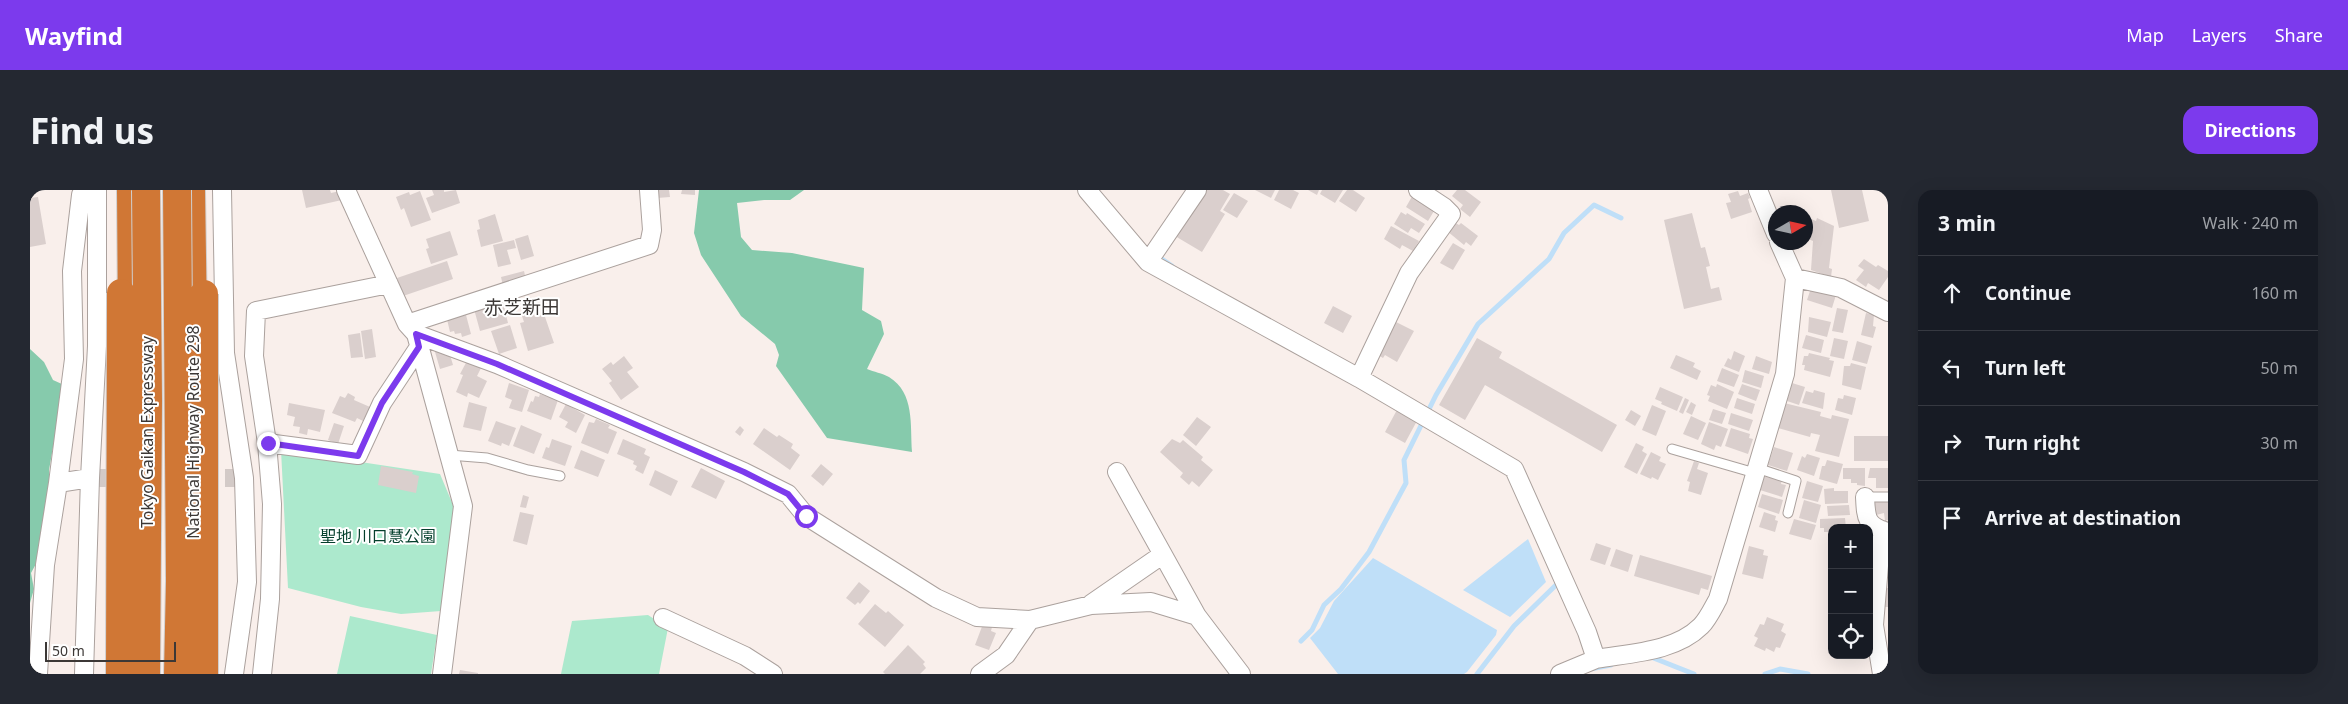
<!DOCTYPE html>
<meta charset="utf-8">
<style>
:root{--surface:#171b24;--page:#242831;--text:#f1f3f6;--muted:#9ea1a6;--line:#363941;--accent:#7c3aed}
body{margin:0;font-family:"Noto Sans","Noto Sans JP",sans-serif;background:var(--page);color:var(--text)}
.controls{position:absolute;right:15px;bottom:15px;display:grid;overflow:hidden;border-radius:10px;box-shadow:0 5px 20px #0002}
.controls button{width:45px;height:45px;display:grid;place-items:center;padding:0;border:0;border-bottom:1px solid var(--line);background:var(--surface);color:var(--text);font:25px sans-serif}
.compass{position:absolute;left:1738px;top:15px;width:45px;height:45px;border-radius:50%;background:var(--surface);box-shadow:0 5px 20px #0002;rotate:81deg}
.scale{position:absolute;left:15px;bottom:12px;width:131px;box-sizing:border-box;padding-left:5px;border:2px solid #3c3836;border-top:0;font-size:14px;line-height:18px;white-space:nowrap;color:#3c3836;-webkit-text-stroke:4px #fff;paint-order:stroke}
.stop{position:absolute;width:15px;height:15px;margin:-11px;border:4px solid #7c3aed;border-radius:50%;background:#fff}
.stop.end{background:#7c3aed;border-color:#fff;box-shadow:0 1px 5px #0008}
.list{margin:0;padding:0;list-style:none}
h2{display:flex;justify-content:space-between;align-items:center;height:65px;margin:0;padding:0 20px;font-size:21px}
h2 small{font-size:16px;font-weight:400;color:var(--muted)}
.list li{display:grid;grid-template-columns:32px 1fr auto;gap:15px;align-items:center;box-sizing:border-box;height:75px;padding:0 20px;border-top:1px solid var(--line)}
.list b{display:block;font-size:19px;white-space:nowrap}
.list em{font-size:16px;font-style:normal;color:var(--muted)}
.icon{flex:none;width:28px;height:28px;fill:none;stroke:currentColor;stroke-width:2;stroke-linecap:round;stroke-linejoin:round}
.map{position:relative;flex:none;width:1858px;height:484px;overflow:hidden;border-radius:15px}
header{display:flex;align-items:center;gap:30px;box-sizing:border-box;height:70px;padding:0 25px;background:var(--accent);color:#fff}
header strong{font-size:24px}
nav{display:flex;gap:28px;margin-inline-start:auto;font-size:18px}
.intro{display:flex;align-items:center;justify-content:space-between;box-sizing:border-box;height:120px;padding:0 30px}
h1{margin:0;font-size:35px}
.button{padding:12px 22px;border-radius:15px;background:var(--accent);color:#fff;font-size:18px;font-weight:700}
main{display:flex;gap:30px;padding:0 30px}
aside{flex:1;background:var(--surface);border-radius:15px;box-shadow:0 5px 20px #0002}
.map>svg:first-child{display:block}
.green{fill:#ace9cd}
.forest{fill:#86caac}
.water{fill:#bfdff8}
.lines{fill:none;stroke-linecap:round;stroke-linejoin:round}
.stream{stroke:#bfdff8;stroke-width:5}
.building{fill:#dacfcd}
.street-tunnel{stroke:#d3cac7;stroke-width:18;stroke-dasharray:18 9;stroke-linecap:butt}
.lane-casing{stroke:#aba19d;stroke-width:11}
.street-casing{stroke:#aba19d;stroke-width:20}
.highway-casing{stroke:#d0cfcf;stroke-width:30}
.lane{stroke:#fff;stroke-width:9}
.street{stroke:#fff;stroke-width:18}
.highway{stroke:#d07735;stroke-width:28}
.highway-bridge-casing{stroke:#d0cfcf;stroke-width:30;stroke-linecap:butt}
.highway-bridge{stroke:#d07735;stroke-width:28}
.route{stroke:#7c3aed;stroke-width:6}
.labels{text-anchor:middle;stroke-width:4;stroke-linejoin:round;paint-order:stroke}
.street-label{font-size:16px;fill:#3c3836;stroke:#fff}
.park-label{font-size:16px;fill:#043f2c;stroke:#fff}
.quarter-label{font-size:19px;fill:#3c3836;stroke:#fff}
</style>
<header>
<strong>Wayfind</strong>
<nav><a>Map</a><a>Layers</a><a>Share</a></nav>
</header>
<div class="intro"><h1>Find us</h1><a class="button">Directions</a></div>
<main>
<div class="map">
<svg width="1858" height="484" viewBox="0 0 1858 484">
<rect width="100%" height="100%" fill="#f9efeb"/>
<!-- green -->
<path class="green" d="M251,260L410,284L426,322L411,421L371,424L331,417L258,398Z
M618,425L638,438L629,484H531L542,431Z
M320,426L407,445L401,484H307Z"/>
<!-- forest -->
<path class="forest" d="M669,0H774L760,10H734L707,13L711,47L722,60L762,63L834,78L832,120L851,131L854,144L837,179C844,182 852,183 859,187C885,203 880,235 882,262L797,248L746,176L749,165L745,154L711,126L671,65L664,43Z
M0,159L14,172L23,190L34,195L19,280L21,301L7,372L1,383L4,399L0,413Z"/>
<!-- water -->
<path class="water" d="M1498,349L1516,392L1480,427L1433,400Z
M1343,368L1467,440L1466,445L1437,482L1434,484H1308L1280,448L1290,438L1304,411Z"/>
<g class="lines">
<!-- stream -->
<path class="stream" d="M1126,65L1142,76
M1271,451L1282,440L1294,415L1311,399L1339,362L1376,293L1374,270L1406,205L1448,134L1519,69L1534,43L1564,15L1591,28
M1621,467L1664,484
M1560,479L1581,475
M1447,484L1484,436L1526,395
M1735,484L1750,479L1778,484"/>
</g>
<!-- building -->
<path class="building" d="M272,0H300L301,3L310,1L312,10L276,18Z
M402,0H414V2L426,0L430,13L402,23L396,8L404,5Z
M626,0H639L640,7L627,8Z
M652,0H665V5L651,4Z
M1173,0H1193L1200,4L1190,21L1195,24L1172,62L1145,46Z
M1225,0H1245L1241,8Z
M1249,0H1263L1269,3L1261,19L1244,10Z
M1278,0H1289L1287,5Z
M1292,0H1313L1305,13L1290,4Z
M1317,0H1323L1335,8L1326,22L1309,11Z
M1427,0H1435L1451,12L1440,27L1430,19L1433,15L1422,6Z
M1801,0H1832L1839,31L1809,38Z
M390,1L401,30L381,37L374,18L371,20L366,7L379,2L380,5Z
M1708,1L1710,6L1718,3L1720,8L1718,9L1722,22L1701,29L1696,13L1701,12L1698,4Z
M1204,3L1218,11L1207,28L1193,20Z
M1384,3L1403,17L1401,19L1404,21L1398,31L1376,17Z
M8,7L16,54L0,57V8Z
M1371,22L1376,25L1377,23L1395,34L1389,43L1381,38L1378,43L1364,34Z
M1662,23L1671,58L1675,57L1680,76L1676,77L1681,99L1689,97L1692,110L1654,119L1634,30Z
M465,24L473,51L451,57L447,40L450,39L448,30Z
M1776,27L1786,31L1787,28L1804,36L1799,78L1802,79L1801,87L1781,80L1783,51L1776,48Z
M1424,32L1429,35L1431,33L1448,46L1441,56L1436,52L1434,55L1417,41Z
M1361,36L1389,51L1383,61L1372,55L1370,59L1354,49Z
M420,41L428,65L401,74L396,59L399,58L396,49Z
M498,45L504,66L491,70L485,49Z
M484,50L486,58L477,60L481,74L468,77L463,55Z
M1423,53L1435,60L1423,80L1410,73Z
M1834,69L1846,77L1848,75L1858,81V87L1849,100L1838,93L1836,97L1826,90L1834,80L1828,76Z
M417,71L423,89L373,106L367,88Z
M494,81L496,90L473,96L471,87Z
M1782,95L1806,105L1802,118L1777,110Z
M472,109L478,133L450,141L444,119Z
M1303,116L1322,126L1313,143L1294,133Z
M1807,118L1818,120L1813,143L1802,141Z
M496,122V125L503,123L505,127L514,124L524,153L498,161L490,133L494,132L491,123Z
M431,123L432,126L436,125L441,144L432,147L431,143L425,144L424,141L420,142L416,125Z
M1836,123L1844,125L1843,136L1846,137L1843,148L1831,145Z
M1779,127L1801,132L1797,147L1778,142Z
M1366,132L1384,141L1367,172L1355,165L1353,168L1348,165Z
M480,135L487,158L469,164L461,141Z
M342,139L346,167L335,169L331,141Z
M330,143L333,167L321,168L318,145Z
M1776,145L1794,150L1791,163L1772,158Z
M1447,148L1472,162L1469,168L1587,235L1572,262L1455,195L1435,230L1409,215Z
M1804,148L1818,151L1814,169L1800,166Z
M1827,151L1842,156L1837,174L1822,170Z
M418,158L423,175L410,179L405,162Z
M1704,161L1715,166L1709,182L1694,176L1698,168L1701,170Z
M1779,163L1800,168L1799,170L1804,171L1800,187L1774,180L1775,175H1772L1774,166H1778Z
M1646,165L1665,173L1663,177L1671,181L1667,190L1640,178Z
M594,166L603,178L597,182L609,197L591,210L579,193L582,191L572,179L581,172L583,175Z
M1726,166L1742,172L1739,184L1722,179Z
M438,169L452,176L447,186L457,191L449,208L438,203L437,207L426,202L433,185L430,184Z
M1821,173L1836,177L1831,200L1812,195L1814,176H1820Z
M1692,178L1709,185L1704,197L1687,191Z
M1715,180L1734,186L1731,198L1712,192Z
M479,193L499,200L492,222L479,218L482,210L475,207Z
M1762,193L1775,197L1769,215L1757,211Z
M1687,194L1704,202L1697,219L1678,211L1680,206L1677,205L1681,195L1686,197Z
M1712,194L1730,200L1726,211L1708,204Z
M1630,197L1653,207L1647,221L1631,214L1632,212L1625,209Z
M1784,200L1795,203L1793,219L1772,213L1776,201L1783,203Z
M318,203L325,207L324,210L340,217L333,231L327,228L325,232L302,223L310,206L315,208Z
M510,204L528,210L521,230L497,221L501,211L503,212L505,206L509,207Z
M1814,205L1826,208L1822,225L1805,220L1808,208L1813,209Z
M1655,208L1659,210L1653,224L1649,222Z
M1707,208L1725,214L1722,224L1704,218Z
M439,212L457,217L451,241L433,237Z
M1661,212L1666,215L1662,225L1656,222Z
M259,213L295,220L290,242L278,239L277,245L269,243L270,237L263,236L265,227L257,225Z
M1754,213L1791,222L1790,226L1801,229L1802,225L1819,229L1809,267L1785,261L1790,245L1781,243L1780,247L1748,238Z
M536,214L555,225L546,243L535,237L538,232L529,227Z
M1622,215L1636,221L1626,246L1612,240Z
M1368,218L1388,229L1375,253L1355,242Z
M1683,219L1696,223L1692,234L1679,230Z
M1601,220L1611,226L1605,236L1595,230Z
M1701,223L1723,230L1719,241L1698,234Z
M1661,226L1676,233L1668,250L1653,244Z
M1167,227L1181,237L1166,256L1153,245Z
M566,229L580,235L578,238L587,242L578,264L551,253L559,232L564,233Z
M466,231L486,238L479,256L472,253L471,256L458,251Z
M1679,232L1698,239L1691,257L1686,255L1684,260L1671,254Z
M304,233L314,236L308,254L298,250Z
M491,235L512,244L504,264L483,256Z
M710,236L714,240L710,246L705,242Z
M734,238L747,247L749,245L763,254L761,258L770,265L760,280L723,254Z
M1701,238L1720,244L1719,248L1723,249L1718,264L1695,256Z
M1824,246H1858V271H1824Z
M522,249L542,256L535,276L512,268L516,257L519,258Z
M593,249L616,259L614,264L620,267L613,284L605,280L607,276L603,274L604,271L587,264Z
M1142,249L1150,253L1153,250L1173,267L1171,270L1183,280L1169,297L1162,291L1159,295L1150,287L1153,283L1130,262Z
M1606,253L1614,257L1612,261L1617,264L1607,284L1594,277Z
M1744,257L1763,263L1757,281L1738,275Z
M551,260L575,270L568,287L544,278Z
M1621,262L1631,267L1629,271L1636,274L1628,290L1622,287L1621,289L1610,284Z
M1777,264L1790,268L1784,286L1767,280L1772,266L1775,268Z
M1797,270L1813,274L1807,294L1789,289L1792,276H1795Z
M1664,271L1669,273L1667,279L1678,283L1671,305L1658,301L1660,292L1657,291Z
M791,274L803,284L793,296L781,286Z
M351,276L383,282L382,284L389,286L386,303L348,295Z
M671,278L695,291L686,309L661,297Z
M1813,278H1835V296L1827,295V293H1821V289H1813Z
M1840,278H1858V298H1846V288H1838Z
M625,280L648,291L641,306L619,295Z
M1735,285L1752,290L1751,294L1756,295L1752,307L1730,300Z
M1777,291L1793,296L1788,312L1772,308Z
M1804,298V301H1818V313L1795,314L1794,299Z
M1732,304L1753,310L1749,324L1728,317Z
M493,305L499,307L496,318L490,317Z
M1774,310L1791,315L1786,333L1769,328Z
M1858,310V330L1855,331L1854,323L1846,325L1844,312Z
M1819,315L1820,325L1798,326L1797,316Z
M490,322L504,325L497,355L483,351Z
M1734,322L1746,326L1745,330L1748,331L1745,342L1729,337Z
M1815,328L1816,338H1802V342H1794V338H1790V329Z
M1764,329L1786,335L1781,350L1759,344Z
M1566,353L1581,358L1575,375L1560,370Z
M1719,356L1734,360L1733,365L1738,366L1733,389L1712,384Z
M1586,359L1603,365L1598,382L1580,376Z
M1610,365L1682,386L1678,400L1671,398L1669,405L1604,386Z
M829,392L840,401L830,414L828,412L825,415L816,408Z
M1855,398H1858V417H1853Z
M845,414L856,423L858,421L874,435L855,457L828,434Z
M1737,427L1754,434L1751,441L1756,444L1750,458L1746,457L1744,462L1736,458L1735,461L1724,456L1728,448L1724,446L1730,434L1734,435Z
M953,434L962,437L961,441L966,443L959,460L945,455Z
M878,455L895,472L893,474L896,478L890,484H855L853,482Z
M430,480L448,483V484H429Z"/>
<g class="lines">
<!-- street-tunnel -->
<path class="street-tunnel" d="M60,288H214"/>
<!-- lane casing -->
<g class="lane-casing">
<path id="lane" d="M1642,259L1725,283
M419,265L457,268L498,280L530,286
M1727,278L1766,291L1758,323
M1835,307H1858"/>
</g>
<!-- street casing -->
<g class="street-casing">
<path id="street" d="M192,0L195,163L214,288L217,392L204,484
M316,0L377,134L386,144L433,316L412,484
M1057,0L1118,72L1329,188L1484,279L1557,442L1566,469L1530,484
M1728,0L1746,44
M1749,52L1765,88L1811,98L1858,122
M1118,72L1167,0
M377,134L619,55L622,40L619,0
M386,144L467,174L714,282L758,304L776,326L906,408L947,427L1000,430L1061,415L1121,412L1167,426L1211,484
M1329,188L1379,83L1421,24L1414,17L1388,0
M237,253L328,265L352,213L389,157
M1087,282L1167,426
M28,293L44,169L42,81L51,5L67,1
M1835,307C1836,328 1836,336 1858,342
M1852,340L1844,435L1852,484
M1061,414L1132,365
M633,428L715,466L743,484
M1566,469C1600,463 1645,462 1671,436C1678,429 1683,418 1688,409L1755,184L1765,88
M8,484L15,375L28,293L60,288
M54,484L60,288L67,156V0
M232,484L240,409L242,314L237,253L224,166L226,121L359,94
M950,484L976,465L1000,430"/>
</g>
<!-- highway casing -->
<g class="highway-casing">
<path id="highway" d="M101,0L102,133
M161,0L163,133"/>
</g>
<!-- lane -->
<use href="#lane" class="lane"/>
<!-- street -->
<use href="#street" class="street"/>
<!-- highway -->
<use href="#highway" class="highway"/>
<!-- highway-bridge casing -->
<g class="highway-bridge-casing">
<path id="highway-bridge" d="M116,0L118,211L116,484
M147,0L150,391L148,484
M90,484L91,103
M174,484V104"/>
</g>
<!-- highway-bridge -->
<use href="#highway-bridge" class="highway-bridge"/>
</g>
<g class="lines">
<!-- route -->
<path class="route" d="M238,253L328,266L352,213L389,157L386,144L467,174L714,282L758,304L776,326"/>
</g>
<g class="labels">
<!-- street labels -->
<g class="street-label">
<text transform="translate(117 242) rotate(-90)" y="6">Tokyo Gaikan Expressway</text>
<text transform="translate(163 242) rotate(-90)" y="6">National Highway Route 298</text>
</g>
<!-- park labels -->
<g class="park-label">
<text x="348" y="352">聖地 川口慧公園</text>
</g>
<!-- quarter labels -->
<g class="quarter-label">
<text x="492" y="124">赤芝新田</text>
</g>
</g>
</svg>
<div class="controls">
<button>+</button>
<button>−</button>
<button><svg class="icon" aria-label="locate" viewBox="0 0 24 24"><circle cx="12" cy="12" r="6"/><path d="M12 2v4M12 18v4M2 12h4M18 12h4"/></svg></button>
</div>
<svg class="compass" viewBox="-18 -18 36 36"><path d="M0-13l5 13h-10z" fill="#e53935"/><path d="M0 13l5-13h-10z" fill="#9ea1a6"/></svg>
<div class="scale">50 m</div>
<div class="stop" style="left:776px;top:326px"></div>
<div class="stop end" style="left:238px;top:253px"></div>
</div>
<aside>
<h2>3 min<small>Walk · 240 m</small></h2>
<ul class="list">
<li><svg class="icon" aria-label="ahead" viewBox="0 0 24 24"><path d="M12 20V5M6 11l6-6 6 6"/></svg><div><b>Continue</b></div><em>160 m</em></li>
<li><svg class="icon" aria-label="left" viewBox="0 0 24 24"><path d="M17 20v-9H6M10 6l-5 5 5 5"/></svg><div><b>Turn left</b></div><em>50 m</em></li>
<li><svg class="icon" aria-label="right" viewBox="0 0 24 24"><path d="M7 20v-9h11M14 6l5 5-5 5"/></svg><div><b>Turn right</b></div><em>30 m</em></li>
<li><svg class="icon" aria-label="arrive" viewBox="0 0 24 24"><path d="M6 21V4h12l-3 4 3 4H6"/></svg><div><b>Arrive at destination</b></div></li>
</ul>
</aside>
</main>
